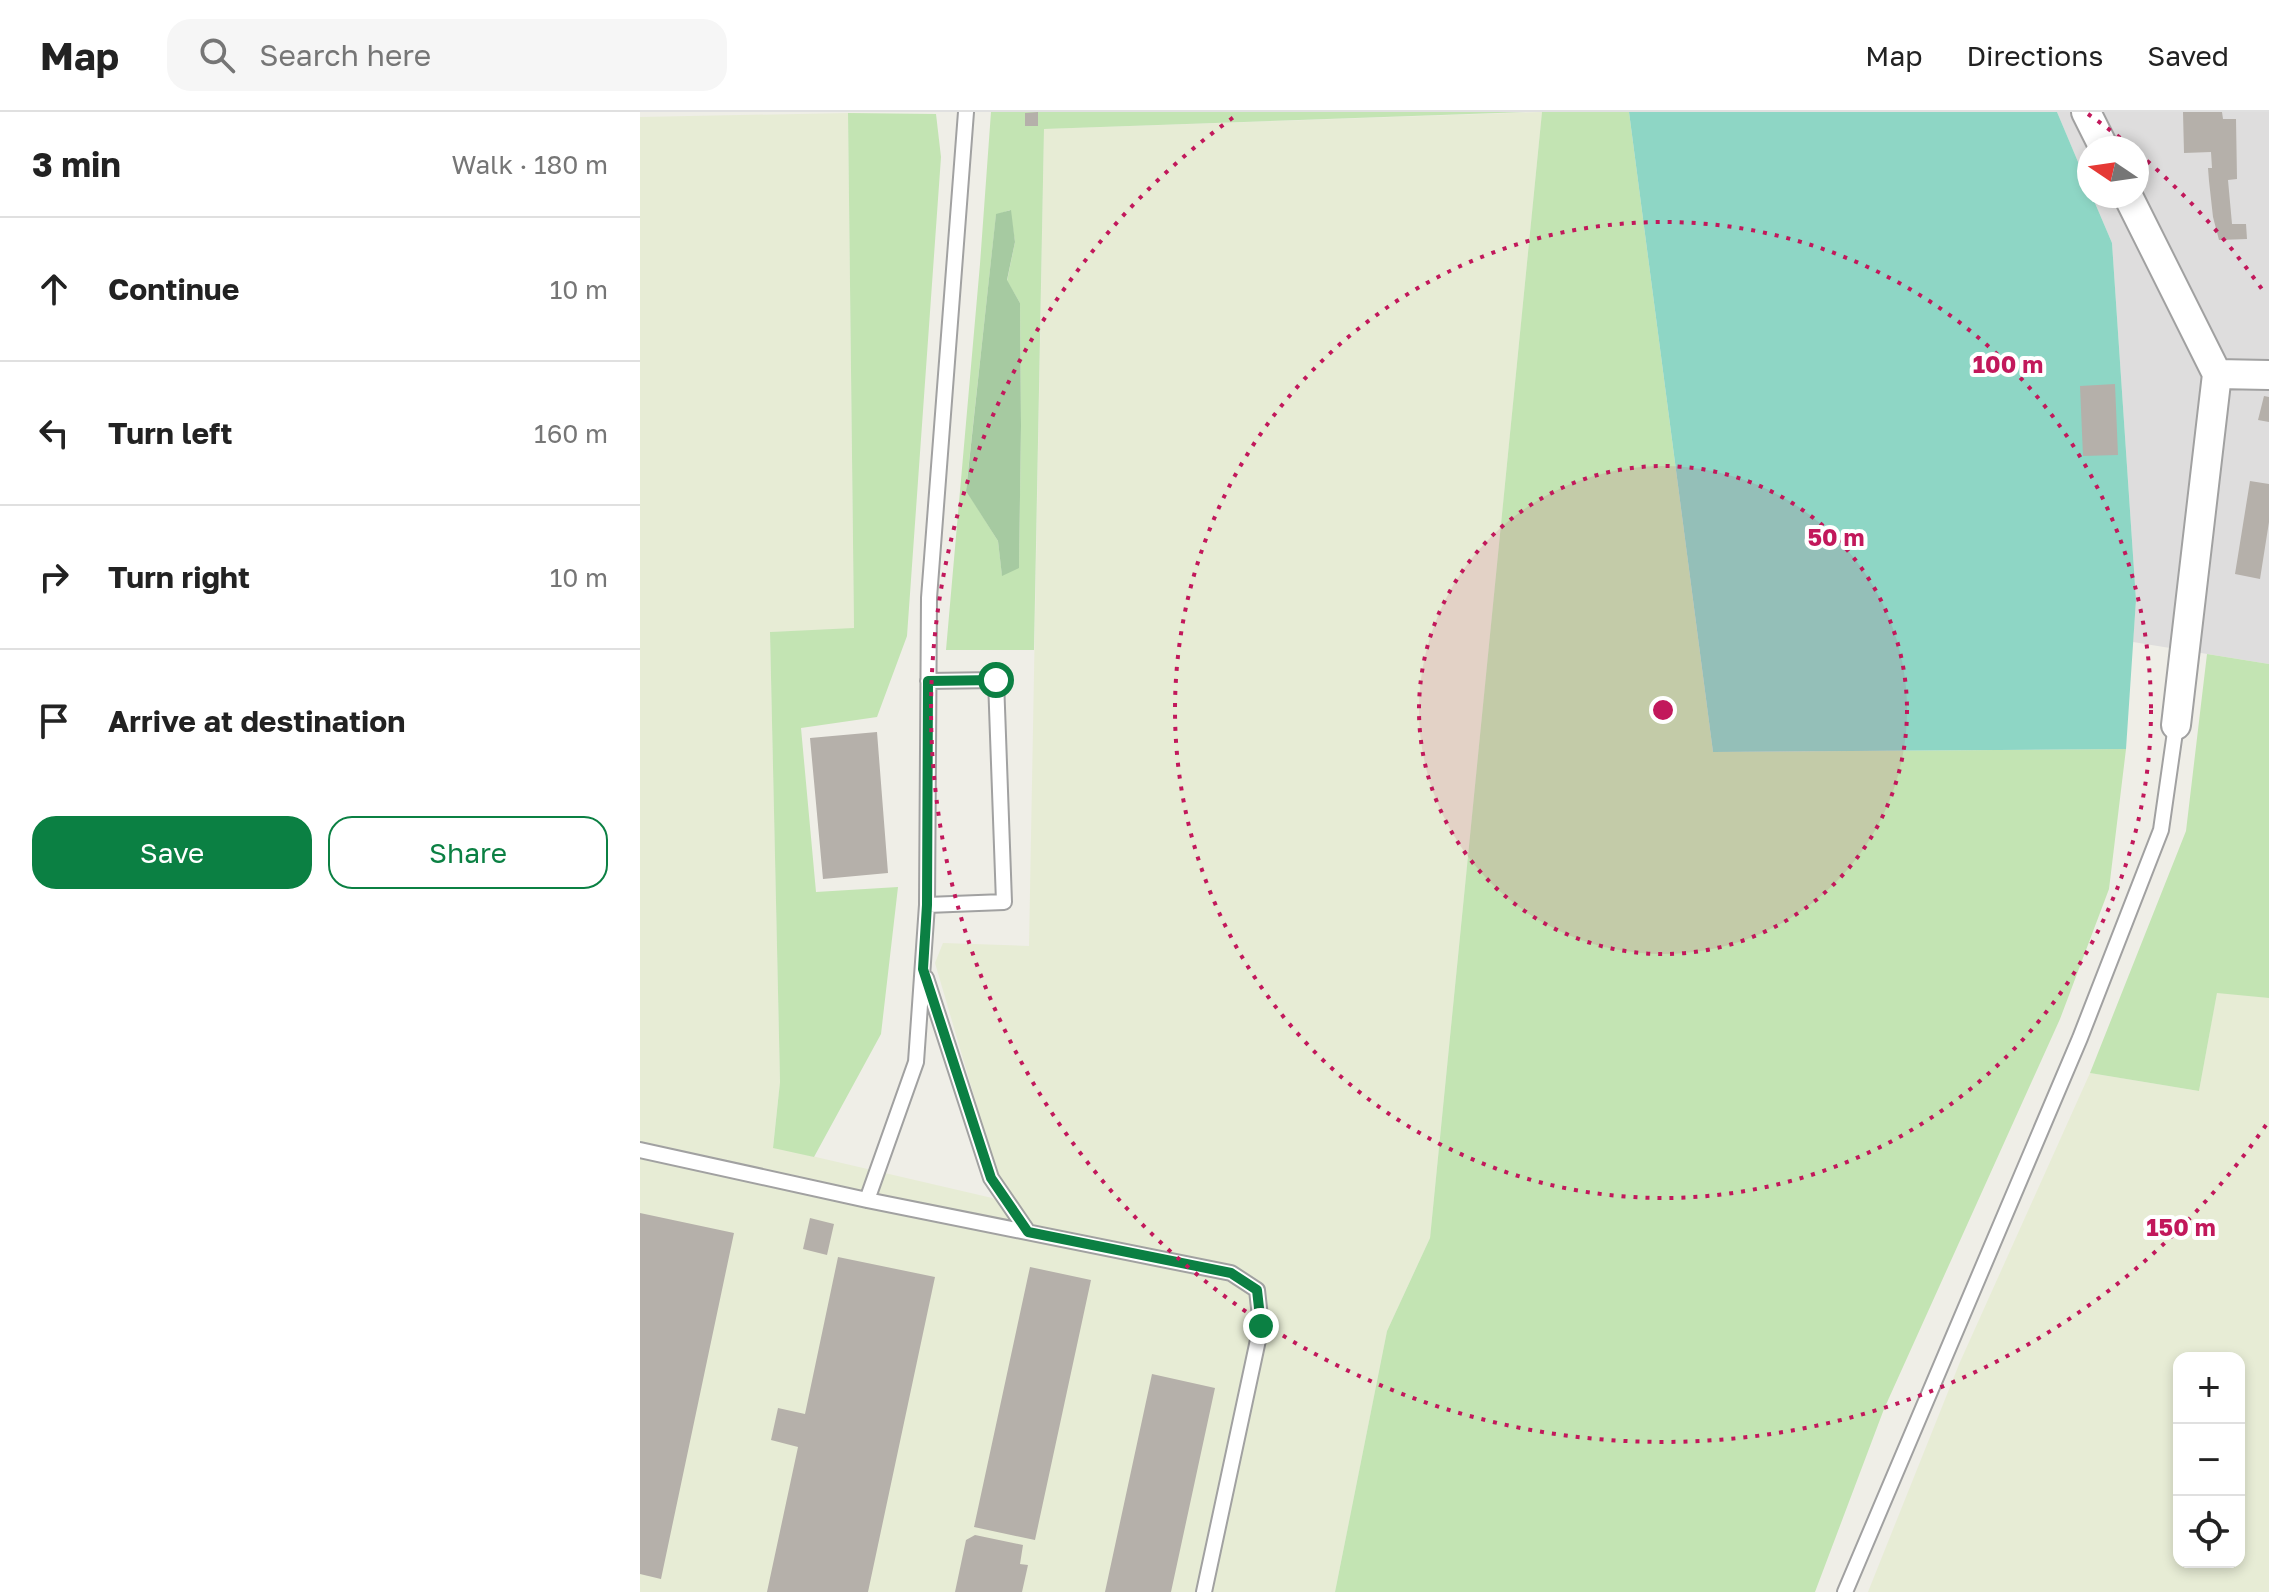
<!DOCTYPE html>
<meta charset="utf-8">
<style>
:root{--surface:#fff;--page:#f6f6f6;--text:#222;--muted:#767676;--line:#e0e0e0;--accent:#0b8043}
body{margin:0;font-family:"Golos Text",sans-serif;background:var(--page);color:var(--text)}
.controls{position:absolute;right:24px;bottom:24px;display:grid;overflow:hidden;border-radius:16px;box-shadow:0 4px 12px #0003}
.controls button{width:72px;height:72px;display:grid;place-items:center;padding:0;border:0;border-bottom:2px solid var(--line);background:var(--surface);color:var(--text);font:40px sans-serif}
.compass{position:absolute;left:1437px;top:24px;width:72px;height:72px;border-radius:50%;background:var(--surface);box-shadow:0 4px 12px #0003;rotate:283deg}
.stop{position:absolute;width:24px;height:24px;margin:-18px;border:6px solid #0b8043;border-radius:50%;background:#fff}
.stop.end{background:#0b8043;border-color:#fff;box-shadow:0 2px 8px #0008}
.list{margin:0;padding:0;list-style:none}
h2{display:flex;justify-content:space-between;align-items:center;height:104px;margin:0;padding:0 32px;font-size:34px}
h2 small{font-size:26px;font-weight:400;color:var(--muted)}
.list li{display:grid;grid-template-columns:52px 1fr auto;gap:24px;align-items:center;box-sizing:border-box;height:144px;padding:0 32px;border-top:2px solid var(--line)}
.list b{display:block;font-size:30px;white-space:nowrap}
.list em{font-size:26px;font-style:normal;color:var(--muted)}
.actions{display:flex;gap:16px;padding:24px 32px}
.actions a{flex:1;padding:18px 0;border:2px solid var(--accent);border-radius:24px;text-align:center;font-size:28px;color:var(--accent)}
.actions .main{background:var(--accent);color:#fff}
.icon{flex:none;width:44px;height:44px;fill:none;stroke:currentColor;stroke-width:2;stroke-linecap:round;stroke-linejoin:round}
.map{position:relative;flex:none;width:1629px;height:1480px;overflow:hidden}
header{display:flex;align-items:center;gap:48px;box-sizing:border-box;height:112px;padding:0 40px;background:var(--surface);border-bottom:2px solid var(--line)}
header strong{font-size:38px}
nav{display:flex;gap:44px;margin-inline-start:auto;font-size:28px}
.search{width:560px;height:72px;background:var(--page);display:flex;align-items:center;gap:20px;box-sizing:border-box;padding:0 28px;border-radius:24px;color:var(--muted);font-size:30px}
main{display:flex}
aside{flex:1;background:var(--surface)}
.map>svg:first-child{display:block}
.residential{fill:#dedddd}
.farmland{fill:#e7ecd5;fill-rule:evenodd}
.grass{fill:#c3e4b3;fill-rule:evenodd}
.forest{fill:#a6caa1}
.pitch{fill:#8ed6c5}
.building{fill:#b5b0aa}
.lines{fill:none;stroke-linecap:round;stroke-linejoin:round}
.lane-casing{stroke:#a1a1a1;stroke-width:18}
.street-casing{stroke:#a1a1a1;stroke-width:32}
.lane{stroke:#fff;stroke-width:14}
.street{stroke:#fff;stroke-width:28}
.route{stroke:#0b8043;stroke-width:10}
.ring{fill:none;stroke:#c2185b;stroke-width:4;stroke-dasharray:4 8}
.centre{fill:#c2185b;stroke:#fff;stroke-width:4}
.ring-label{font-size:24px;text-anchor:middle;font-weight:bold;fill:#c2185b;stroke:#fff;stroke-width:8;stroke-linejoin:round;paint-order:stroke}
</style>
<header>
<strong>Map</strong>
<div class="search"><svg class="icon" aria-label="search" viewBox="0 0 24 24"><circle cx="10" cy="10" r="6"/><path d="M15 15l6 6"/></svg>Search here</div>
<nav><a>Map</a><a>Directions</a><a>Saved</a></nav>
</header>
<main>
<aside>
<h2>3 min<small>Walk · 180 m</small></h2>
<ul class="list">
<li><svg class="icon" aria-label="ahead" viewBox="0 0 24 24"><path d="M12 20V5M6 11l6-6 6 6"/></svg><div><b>Continue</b></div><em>10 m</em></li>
<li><svg class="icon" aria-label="left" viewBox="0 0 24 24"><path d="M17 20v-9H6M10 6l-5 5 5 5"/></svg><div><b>Turn left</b></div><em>160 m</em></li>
<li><svg class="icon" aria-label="right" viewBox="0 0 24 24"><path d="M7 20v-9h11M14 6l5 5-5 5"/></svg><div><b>Turn right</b></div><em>10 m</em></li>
<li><svg class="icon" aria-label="arrive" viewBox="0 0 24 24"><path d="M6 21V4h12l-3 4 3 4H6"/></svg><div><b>Arrive at destination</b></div></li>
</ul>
<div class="actions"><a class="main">Save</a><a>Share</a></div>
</aside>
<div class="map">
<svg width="1629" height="1480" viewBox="0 0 1629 1480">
<rect width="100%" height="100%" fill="#efeee7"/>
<!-- residential -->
<path class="residential" d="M1417,0H1629V552L1493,530L1496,488L1472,131L1452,84H1497V36H1449V76Z"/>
<!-- farmland -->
<path class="farmland" d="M902,0L790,1126L747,1219L695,1480H0V5L208,1L214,517L130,520L140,970L133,1035L378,1092L358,1066L295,851L303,831L389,834L404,17Z
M1577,880L1629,886V1480H1228L1320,1250L1450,961L1559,979ZM1539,1246H1599V1450H1539Z"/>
<!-- grass -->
<path class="grass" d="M351,0H886L404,17L394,538H306L340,152ZM370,98L375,130L367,169L380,191L381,314L379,455L362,463L358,429L326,378L356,103Z
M902,0H989L1073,640L1486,637L1469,777L1420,907L1244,1297L1175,1480H695L747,1219L790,1126Z
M208,1L296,2L301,45L267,524L237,605L161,616L176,780L258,775L241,922L174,1045L133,1036L140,970L130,520L214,516Z
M1567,542L1629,552V886L1577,881L1559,979L1450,961L1546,719Z"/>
<!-- forest -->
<path class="forest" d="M371,98L375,130L367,168L380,191L381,314L379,456L362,464L358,429L326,379L356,102Z"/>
<!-- pitch -->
<path class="pitch" d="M989,0H1417L1449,76V84H1452L1472,131L1496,488L1486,637L1073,640Z"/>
<!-- building -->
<path class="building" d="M398,0V14H385V1Z
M1543,0H1582L1583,7H1596L1597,67L1588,68L1592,112H1606L1607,127L1579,128L1573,105L1569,69L1568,56H1572L1571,40L1544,41Z
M1475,272L1478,343L1443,344L1440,274Z
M1624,284L1629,285V310L1618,308Z
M1610,369L1629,372V410L1620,467L1595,462Z
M237,620L248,761L183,767L170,626Z
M0,1101L94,1121L21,1467L0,1462Z
M170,1106L194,1112L187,1143L163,1137Z
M198,1145L295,1165L228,1480H127L158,1335L131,1328L138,1296L165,1302Z
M390,1155L451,1168L395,1428L334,1415Z
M512,1262L575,1276L531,1480H465Z
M335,1423L383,1433L380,1452L388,1453L382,1480H315L326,1428Z"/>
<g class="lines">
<!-- lane casing -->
<g class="lane-casing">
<path id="lane" d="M287,793L364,790L356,568L288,569
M286,866L351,1066L388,1120
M0,1038L227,1088L591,1161L617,1178L621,1214L564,1480
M227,1088L276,950L287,793L289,486L326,0
M1205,1480L1440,926L1521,718L1536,613"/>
</g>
<!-- street casing -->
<g class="street-casing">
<path id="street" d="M1446,0L1464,36
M1488,84L1577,262L1536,613
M1577,262L1629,263"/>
</g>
<!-- lane -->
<use href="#lane" class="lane"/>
<!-- street -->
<use href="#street" class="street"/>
</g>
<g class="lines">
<!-- route -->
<path class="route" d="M356,568L288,569L287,793L283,857L351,1066L388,1120L591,1161L617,1178L621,1214"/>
</g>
<!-- distance rings -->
<circle cx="1023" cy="598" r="244" fill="#c2185b" fill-opacity=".12"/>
<g class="ring">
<circle cx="1023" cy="598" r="244"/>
<circle cx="1023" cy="598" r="488"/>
<path d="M1626 1013A732 732 0 1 1 598 2M1448 2A732 732 0 0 1 1489 33M1498 41A732 732 0 0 1 1626 183"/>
</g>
<circle cx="1023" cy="598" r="12" class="centre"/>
<g class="ring-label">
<text x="1368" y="261">100 m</text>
<text x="1196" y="434">50 m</text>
<text x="1541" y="1124">150 m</text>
</g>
</svg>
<div class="controls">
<button>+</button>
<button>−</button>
<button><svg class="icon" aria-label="locate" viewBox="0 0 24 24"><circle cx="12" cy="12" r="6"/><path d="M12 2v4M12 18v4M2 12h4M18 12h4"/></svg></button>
</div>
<svg class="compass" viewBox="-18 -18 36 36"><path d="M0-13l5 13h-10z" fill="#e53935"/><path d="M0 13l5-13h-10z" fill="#767676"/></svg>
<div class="stop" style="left:356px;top:568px"></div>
<div class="stop end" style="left:621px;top:1214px"></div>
</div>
</main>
